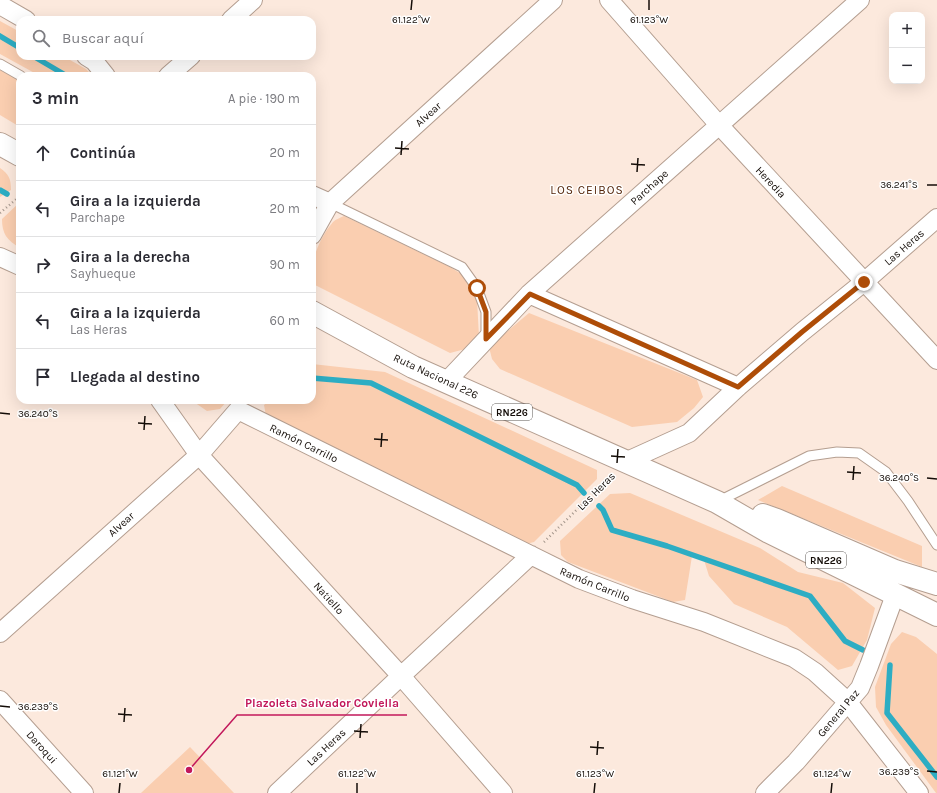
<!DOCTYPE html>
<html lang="es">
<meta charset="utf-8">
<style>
:root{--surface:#fff;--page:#f2f2f3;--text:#2b2b33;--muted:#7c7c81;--line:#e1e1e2}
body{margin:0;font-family:Karla,sans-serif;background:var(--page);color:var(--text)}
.controls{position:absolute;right:12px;top:12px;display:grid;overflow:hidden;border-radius:8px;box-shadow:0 4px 16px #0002}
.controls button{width:36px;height:36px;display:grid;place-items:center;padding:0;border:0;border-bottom:1px solid var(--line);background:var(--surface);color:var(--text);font:20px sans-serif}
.stop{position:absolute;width:12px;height:12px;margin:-9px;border:3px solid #ae4d08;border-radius:50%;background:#fff}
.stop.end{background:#ae4d08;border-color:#fff;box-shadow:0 1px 4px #0008}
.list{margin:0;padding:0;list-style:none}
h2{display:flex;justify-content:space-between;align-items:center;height:52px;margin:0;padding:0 16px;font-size:17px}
h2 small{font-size:13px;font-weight:400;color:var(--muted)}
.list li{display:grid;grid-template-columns:26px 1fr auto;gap:12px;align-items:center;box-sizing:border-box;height:56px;padding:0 16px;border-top:1px solid var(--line)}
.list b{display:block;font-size:15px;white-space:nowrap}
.list p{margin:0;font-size:13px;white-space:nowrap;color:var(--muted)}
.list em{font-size:13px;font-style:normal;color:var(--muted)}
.icon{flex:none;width:22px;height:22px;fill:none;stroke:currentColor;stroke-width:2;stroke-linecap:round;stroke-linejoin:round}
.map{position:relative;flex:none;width:937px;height:793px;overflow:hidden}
.search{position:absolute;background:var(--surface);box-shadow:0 4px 16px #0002;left:16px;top:16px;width:300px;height:44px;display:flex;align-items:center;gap:10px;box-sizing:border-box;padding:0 14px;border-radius:12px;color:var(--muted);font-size:15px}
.panel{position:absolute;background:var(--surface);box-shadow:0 4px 16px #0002;left:16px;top:72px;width:300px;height:332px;border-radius:12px}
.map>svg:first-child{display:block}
.green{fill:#faceb0}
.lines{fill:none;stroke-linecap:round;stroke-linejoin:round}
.stream{stroke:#2dadc3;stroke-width:5.5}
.lane-casing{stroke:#b49e90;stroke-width:11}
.street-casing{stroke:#b49e90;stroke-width:20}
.highway-casing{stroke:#b49e90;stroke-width:24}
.path{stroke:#a3958b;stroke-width:2.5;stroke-dasharray:1 3;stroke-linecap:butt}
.lane{stroke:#fff;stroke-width:9}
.street{stroke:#fff;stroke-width:18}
.highway{stroke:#fff;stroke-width:22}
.route{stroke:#ae4d08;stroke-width:5}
.ticks{fill:none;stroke:#140d08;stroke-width:1.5}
.labels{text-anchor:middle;stroke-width:3;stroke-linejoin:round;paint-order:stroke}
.shield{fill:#fff;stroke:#5a5652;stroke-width:1}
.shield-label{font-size:10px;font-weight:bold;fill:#140d08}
.street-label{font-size:11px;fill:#140d08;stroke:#fff}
.neighbourhood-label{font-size:12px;letter-spacing:1px;fill:#532408;stroke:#fff}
.ticks-label{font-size:10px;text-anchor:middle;fill:#140d08;stroke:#fff;stroke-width:3;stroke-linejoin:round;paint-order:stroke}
.leader{fill:none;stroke:#c2185b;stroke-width:1.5}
.callout-dot{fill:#c2185b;stroke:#fff;stroke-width:1.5}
.callout-label{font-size:12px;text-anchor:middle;font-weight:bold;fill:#c2185b;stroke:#fff;stroke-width:3;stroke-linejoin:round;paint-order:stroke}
</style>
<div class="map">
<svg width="937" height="793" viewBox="0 0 937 793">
<rect width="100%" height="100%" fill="#fce9dd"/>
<!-- green -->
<path class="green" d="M0,21L20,32V56H63L86,69L93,76H40L0,54Z
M0,70L20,81V127L0,115Z
M0,168C9,174 11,179 11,190L0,197Z
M20,202V248C7,240 2,234 2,219Z
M344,216L450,267L463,275L477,299L479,337L469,348L450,353L313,284C308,264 320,237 333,222C336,219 340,218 344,216Z
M529,313L697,380L703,397L694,408L677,422L632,427L500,369L492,359L489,347Z
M312,364L385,372L597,470V479L534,542L522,545L266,416L264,405L270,400H312Z
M191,400H228L220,409L207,411Z
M782,486L922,546V567L758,500Z
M630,493L760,548L798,572L843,583L875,608L867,640L852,666L838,670L787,627L734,604L709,576L704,560L692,556L685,600L673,602L568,562L561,555L560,541L610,494Z
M902,632L916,637L937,654V793H936L886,725L876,707L875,687L891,644Z
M190,747L234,793H141Z"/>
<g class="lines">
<!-- stream -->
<path class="stream" d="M0,36L20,48
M33,56L67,76
M0,190L7,194
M312,378L371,383L577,485L584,493
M599,506L603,510L612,530L667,546L810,596L845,641L863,650
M890,665L887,713L937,777"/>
<!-- lane casing -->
<g class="lane-casing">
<path id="lane" d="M0,64L21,76
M330,203L462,267L477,288L486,312V338
M719,501L809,456L837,452L859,453L886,472L908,501L937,545"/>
</g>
<!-- street casing -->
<g class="street-casing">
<path id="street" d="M609,0L719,125L937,360
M0,5L26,20
M231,20L253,0
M86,56L94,61L106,76
M168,76L191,56
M312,195L330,203
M312,235L330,203L553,0
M0,257L20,266
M529,294L738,387
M446,382L529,294L860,0
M160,400L199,455L401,676L503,793
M625,462L689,433L738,387L802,332L864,282L937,218
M0,633L199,455L238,410L579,579L632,599L704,622L794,658L815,672L847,701L919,793
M0,700L84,793
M277,793L401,676L531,555
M765,793L796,762L860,688L869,666L895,595"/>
</g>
<!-- highway casing -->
<g class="highway-casing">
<path id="highway" d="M0,144L20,155
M312,312L413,367L717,502L769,532L937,615
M763,515L777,520L895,571L937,584"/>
</g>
<!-- path -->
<path class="path" d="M0,213L20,196
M544,542L610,477"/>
<!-- lane -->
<use href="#lane" class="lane"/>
<!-- street -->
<use href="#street" class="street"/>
<!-- highway -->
<use href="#highway" class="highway"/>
</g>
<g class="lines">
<!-- route -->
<path class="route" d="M477,288L486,312V339L530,294L738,387L802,332L864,282"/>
</g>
<!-- ticks -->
<path class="ticks" d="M411,10L412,0M649,10V0M395,148L409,149M401,155L402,141M631,164L645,165M637,172L638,158M927,185H937M0,413L10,414M138,423L152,424M144,430L145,416M374,439L388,440M381,447L382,433M611,456L625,457M617,463L618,449M847,472L861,473M927,478L937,479M853,480L854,466M0,706L10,707M118,714L132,715M124,722L125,708M354,731L368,732M360,738L361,724M590,747L604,748M597,755L598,741M927,771L937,772M119,793L120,783M357,793V783M594,793L595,783M831,793L832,783"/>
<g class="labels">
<!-- shield labels -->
<g class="shield">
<rect x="492" y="404" width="40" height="16" rx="3"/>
<rect x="806" y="552" width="40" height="16" rx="3"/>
</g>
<g class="shield-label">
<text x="512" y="416">RN226</text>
<text x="826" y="564">RN226</text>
</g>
<!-- street labels -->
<g class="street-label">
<text transform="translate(428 114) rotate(-42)" y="4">Alvear</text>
<text transform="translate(771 182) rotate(47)" y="4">Heredia</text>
<text transform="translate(649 187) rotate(-42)" y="4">Parchape</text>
<text transform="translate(904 247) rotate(-41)" y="4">Las Heras</text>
<text transform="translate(436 376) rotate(25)" y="4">Ruta Nacional 226</text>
<text transform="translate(304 443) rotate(26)" y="4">Ramón Carrillo</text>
<text transform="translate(596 491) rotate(-45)" y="4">Las Heras</text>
<text transform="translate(121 524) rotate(-42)" y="4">Alvear</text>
<text transform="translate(595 584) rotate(22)" y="4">Ramón Carrillo</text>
<text transform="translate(329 598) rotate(48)" y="4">Natiello</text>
<text transform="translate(838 713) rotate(-50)" y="4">General Paz</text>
<text transform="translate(42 747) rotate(48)" y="4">Daroqui</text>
<text transform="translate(326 747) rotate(-43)" y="4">Las Heras</text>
</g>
<!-- neighbourhood labels -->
<g class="neighbourhood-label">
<text x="587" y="194">LOS CEIBOS</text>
</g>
</g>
<g class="ticks-label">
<text x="411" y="23">61.122°W</text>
<text x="649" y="23">61.123°W</text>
<text x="899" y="188">36.241°S</text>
<text x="38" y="417">36.240°S</text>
<text x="899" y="481">36.240°S</text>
<text x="38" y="710">36.239°S</text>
<text x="899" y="775">36.239°S</text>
<text x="120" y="777">61.121°W</text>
<text x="357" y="777">61.122°W</text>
<text x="595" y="777">61.123°W</text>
<text x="832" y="777">61.124°W</text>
</g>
<!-- callouts -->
<path class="leader" d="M189 770L237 715H407"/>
<circle class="callout-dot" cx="189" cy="770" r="4"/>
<g class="callout-label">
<text x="322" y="707">Plazoleta Salvador Coviella</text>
</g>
</svg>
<div class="controls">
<button>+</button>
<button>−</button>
</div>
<div class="stop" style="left:477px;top:288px"></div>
<div class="stop end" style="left:864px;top:282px"></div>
<div class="search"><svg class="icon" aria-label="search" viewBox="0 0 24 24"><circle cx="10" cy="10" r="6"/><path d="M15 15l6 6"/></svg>Buscar aquí</div>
<section class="panel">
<h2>3 min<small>A pie · 190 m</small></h2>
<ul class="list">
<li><svg class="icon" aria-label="ahead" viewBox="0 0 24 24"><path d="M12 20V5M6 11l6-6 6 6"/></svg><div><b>Continúa</b></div><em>20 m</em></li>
<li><svg class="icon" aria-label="left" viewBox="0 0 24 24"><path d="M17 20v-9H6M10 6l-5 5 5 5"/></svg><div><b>Gira a la izquierda</b><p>Parchape</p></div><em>20 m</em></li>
<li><svg class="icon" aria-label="right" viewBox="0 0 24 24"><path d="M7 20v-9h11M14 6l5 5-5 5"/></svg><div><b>Gira a la derecha</b><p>Sayhueque</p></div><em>90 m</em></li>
<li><svg class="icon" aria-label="left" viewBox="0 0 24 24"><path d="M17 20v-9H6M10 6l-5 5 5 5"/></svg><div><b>Gira a la izquierda</b><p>Las Heras</p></div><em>60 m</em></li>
<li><svg class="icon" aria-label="arrive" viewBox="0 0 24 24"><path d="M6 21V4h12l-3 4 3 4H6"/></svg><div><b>Llegada al destino</b></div></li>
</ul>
</section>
</div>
